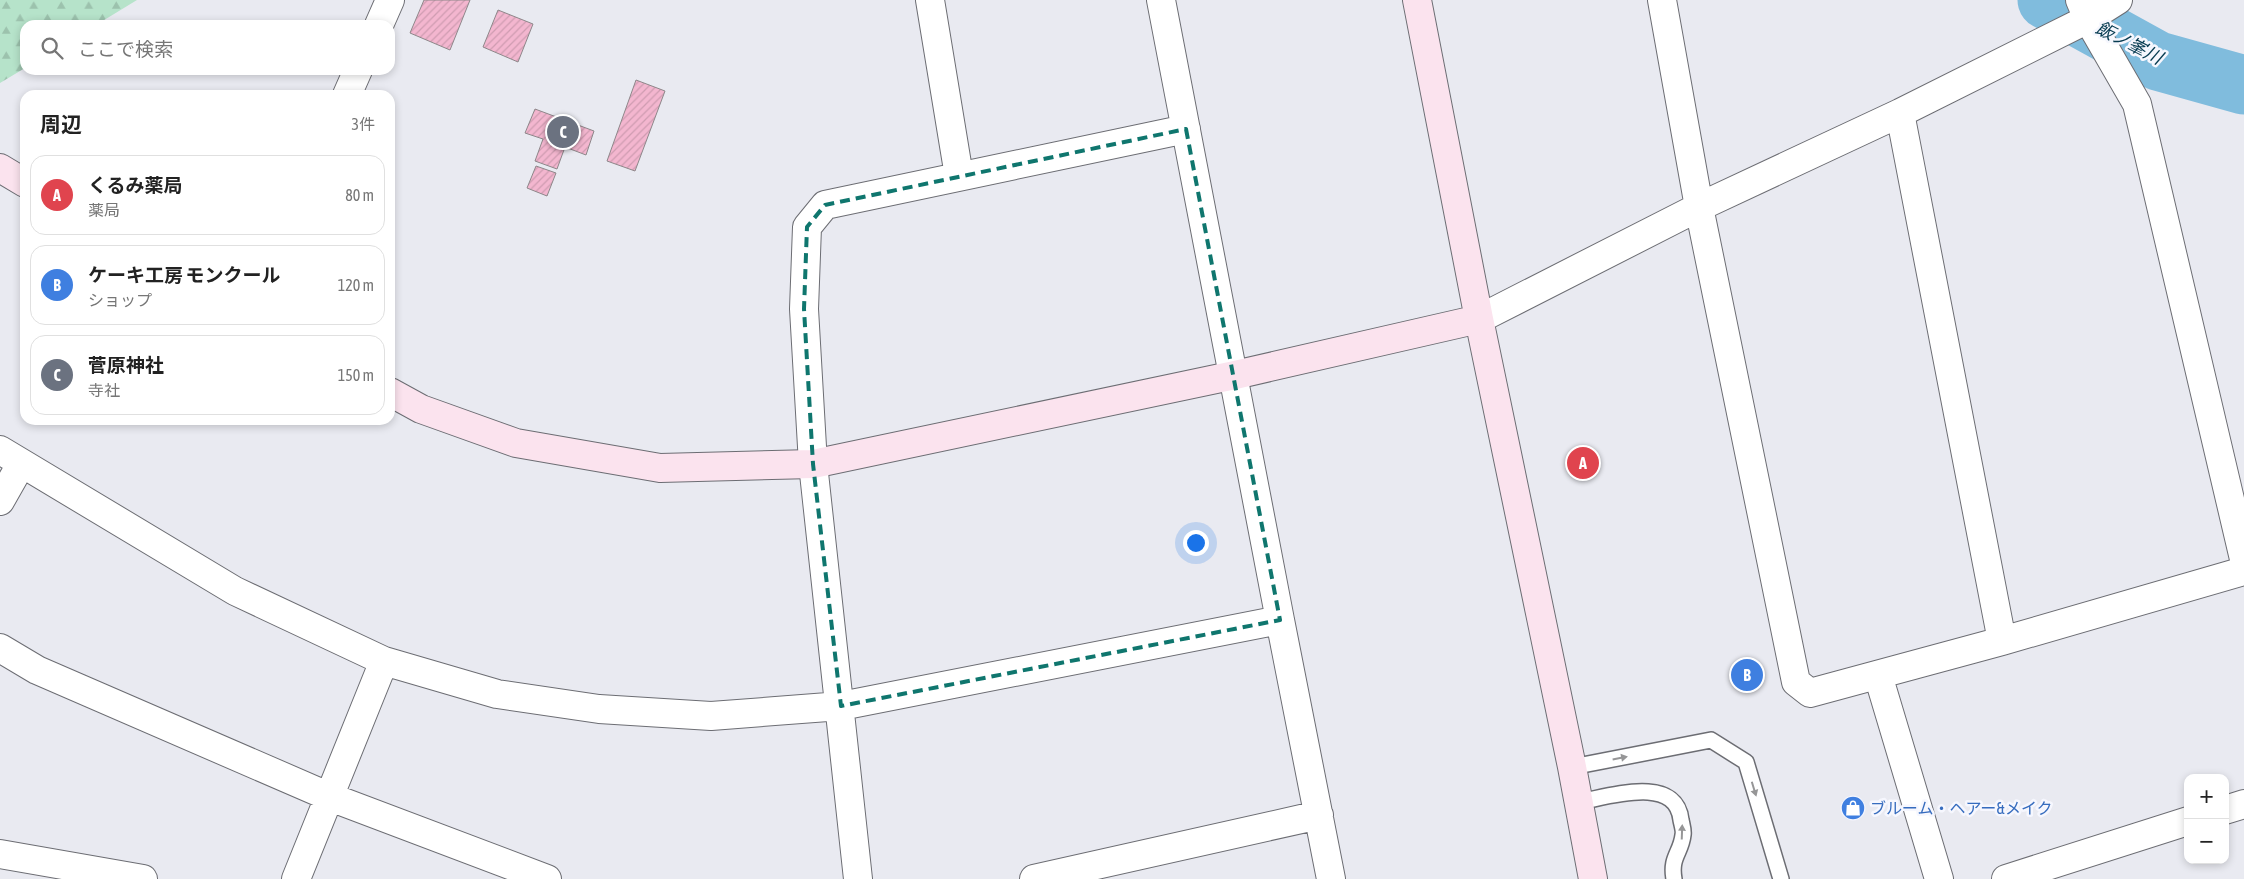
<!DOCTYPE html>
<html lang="ja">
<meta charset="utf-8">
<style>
:root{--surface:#fff;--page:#f6f6f6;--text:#222;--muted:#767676;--line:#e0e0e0;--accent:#94741b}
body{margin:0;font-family:"Asap Condensed","Noto Sans JP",sans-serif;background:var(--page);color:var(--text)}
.controls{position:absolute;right:15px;bottom:15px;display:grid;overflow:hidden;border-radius:10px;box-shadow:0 2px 8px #0003}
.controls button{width:45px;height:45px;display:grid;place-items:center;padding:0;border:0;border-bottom:1px solid var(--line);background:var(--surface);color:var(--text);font:25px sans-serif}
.you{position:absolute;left:1195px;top:542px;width:18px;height:18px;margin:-12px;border:4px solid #fff;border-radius:50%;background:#1a73e8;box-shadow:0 0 0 8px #1a73e833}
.badge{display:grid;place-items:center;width:32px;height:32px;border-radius:50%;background:var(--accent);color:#fff;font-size:16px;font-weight:700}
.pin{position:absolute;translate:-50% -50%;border:2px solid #fff;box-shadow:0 1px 5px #0006}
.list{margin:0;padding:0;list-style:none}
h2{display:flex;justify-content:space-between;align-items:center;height:65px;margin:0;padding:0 20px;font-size:21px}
h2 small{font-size:16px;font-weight:400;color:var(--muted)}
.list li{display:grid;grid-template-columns:32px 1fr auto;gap:15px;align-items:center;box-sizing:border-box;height:80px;margin:0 10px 10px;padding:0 10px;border:1px solid var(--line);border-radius:15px}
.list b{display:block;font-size:19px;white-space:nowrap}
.list p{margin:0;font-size:16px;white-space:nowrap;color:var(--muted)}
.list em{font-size:16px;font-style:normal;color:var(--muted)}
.icon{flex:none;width:28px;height:28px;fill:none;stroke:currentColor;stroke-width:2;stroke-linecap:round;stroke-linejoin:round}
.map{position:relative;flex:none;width:2244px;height:879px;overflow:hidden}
.search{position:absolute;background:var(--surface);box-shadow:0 2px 8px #0003;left:20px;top:20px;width:375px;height:55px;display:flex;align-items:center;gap:12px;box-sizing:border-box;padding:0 18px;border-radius:15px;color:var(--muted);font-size:19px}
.panel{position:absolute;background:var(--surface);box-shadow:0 2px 8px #0003;left:20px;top:90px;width:375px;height:335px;border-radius:15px}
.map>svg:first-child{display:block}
.forest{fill:url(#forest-firs)}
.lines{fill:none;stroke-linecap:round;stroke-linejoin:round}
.river{stroke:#80bcdd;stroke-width:59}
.building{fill:url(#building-hatch);stroke:#8e878a}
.lane-casing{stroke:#6c6d73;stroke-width:18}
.street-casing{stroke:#6c6d73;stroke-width:30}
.secondary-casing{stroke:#6c6d73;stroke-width:30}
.lane{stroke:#fff;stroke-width:15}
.street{stroke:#fff;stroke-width:28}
.secondary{stroke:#fbe3ee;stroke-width:28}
.oneway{fill:#969697}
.marked{fill:none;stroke:#0f766e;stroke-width:4;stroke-dasharray:10 6;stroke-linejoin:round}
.labels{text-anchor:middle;stroke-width:5;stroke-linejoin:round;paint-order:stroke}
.shop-label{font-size:16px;fill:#366cbe;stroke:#f6f7fe;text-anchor:start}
.water-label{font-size:18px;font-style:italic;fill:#063b51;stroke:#f6f7fe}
</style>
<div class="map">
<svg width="2244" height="879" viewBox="0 0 2244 879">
<defs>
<pattern id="forest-firs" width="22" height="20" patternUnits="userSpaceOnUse" patternTransform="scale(1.25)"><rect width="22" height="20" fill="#b6e3ca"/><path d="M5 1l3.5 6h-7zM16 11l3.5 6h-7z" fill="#9cc2ad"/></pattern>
<pattern id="building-hatch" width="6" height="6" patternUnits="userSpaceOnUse" patternTransform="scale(1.25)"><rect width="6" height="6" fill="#f3b6cf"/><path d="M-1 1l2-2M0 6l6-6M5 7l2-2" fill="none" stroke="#cf9cb1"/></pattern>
</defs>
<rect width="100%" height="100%" fill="#e9eaf1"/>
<!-- forest -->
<path class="forest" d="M0,0H137L96,25H25V68L0,83Z"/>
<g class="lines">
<!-- river -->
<path class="river" d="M2047,0L2158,61L2244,85"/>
</g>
<!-- building -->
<path class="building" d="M424,0H470L450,50L410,33Z
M498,10L533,24L518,62L483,47Z
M636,80L665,91L635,171L607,161Z
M535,109L594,131L586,155L565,147L557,169L535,161L543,139L525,133Z
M536,166L556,173L547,196L527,188Z"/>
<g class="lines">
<!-- lane casing -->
<g class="lane-casing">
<path id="lane" d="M1572,767L1711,740L1746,762L1781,879
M1579,802C1608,797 1676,774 1681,820C1682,825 1684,831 1683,835C1681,853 1670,857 1674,879"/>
</g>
<!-- street casing -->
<g class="street-casing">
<path id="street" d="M930,0L959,176
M1161,0L1280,620
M1662,0L1699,207L1796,682L1810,693L2002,641L2244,571
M2080,0L2088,19L2137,104L2244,559
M379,25L390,0
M347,95L358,70
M1900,113L2002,641
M1479,319L1699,207L1900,113L2088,19L2118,0
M0,450L235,591L384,661L497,694L599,709L711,716L841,706L1280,620L1331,879
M0,501L21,464
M0,648L37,670L330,797L547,879
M1878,675L1939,879
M2225,810L2244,804
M0,854L143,879
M296,879L384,661
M858,879L813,464L804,309L807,227L825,205L1186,129
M1034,879L1319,815
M2006,879L2188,821"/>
</g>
<!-- secondary casing -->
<g class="secondary-casing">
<path id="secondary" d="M1417,0L1479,319L1572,767L1593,879
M0,168L25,183
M390,392L421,409L516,443L660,468L813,464L1235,375L1479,319"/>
</g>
<!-- lane -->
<use href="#lane" class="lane"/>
<!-- street -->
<use href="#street" class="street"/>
<!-- secondary -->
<use href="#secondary" class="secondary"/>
</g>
<!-- one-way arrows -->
<defs><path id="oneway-solid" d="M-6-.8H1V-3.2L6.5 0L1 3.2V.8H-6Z" transform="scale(1.25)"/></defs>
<g class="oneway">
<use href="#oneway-solid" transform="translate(1620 758) rotate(-11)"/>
<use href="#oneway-solid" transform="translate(1754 789) rotate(73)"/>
<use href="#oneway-solid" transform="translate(1682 832) rotate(-88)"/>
</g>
<!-- marked area -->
<path class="marked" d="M1186,129L1280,620L841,706L813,464L804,309L807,227L825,205Z"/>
<!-- icons -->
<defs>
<g id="shop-disc" transform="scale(1.25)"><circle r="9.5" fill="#3f7fe0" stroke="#f6f7fe"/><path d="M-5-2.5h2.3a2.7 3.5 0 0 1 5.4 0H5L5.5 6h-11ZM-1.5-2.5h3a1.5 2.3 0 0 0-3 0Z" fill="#fff"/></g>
</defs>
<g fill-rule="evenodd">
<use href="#shop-disc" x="1853" y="808"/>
</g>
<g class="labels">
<!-- shop labels -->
<g class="shop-label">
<text x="1870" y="814">ブルーム・ヘアー&amp;メイク</text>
</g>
<!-- water labels -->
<g class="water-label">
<text transform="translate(2129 43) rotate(27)" y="6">飯ノ峯川</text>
</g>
</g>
</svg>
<div class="controls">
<button>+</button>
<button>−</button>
</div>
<div class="you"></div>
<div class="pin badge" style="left:1583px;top:463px;background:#e0444e">A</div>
<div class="pin badge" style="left:1747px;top:675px;background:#3f7fe0">B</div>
<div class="pin badge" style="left:563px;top:132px;background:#6b7280">C</div>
<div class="search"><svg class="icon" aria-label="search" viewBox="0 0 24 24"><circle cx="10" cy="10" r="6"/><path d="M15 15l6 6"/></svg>ここで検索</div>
<section class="panel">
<h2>周辺<small>3件</small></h2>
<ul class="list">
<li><span class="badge" style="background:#e0444e">A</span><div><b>くるみ薬局</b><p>薬局</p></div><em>80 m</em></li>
<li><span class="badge" style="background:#3f7fe0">B</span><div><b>ケーキ工房 モンクール</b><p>ショップ</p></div><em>120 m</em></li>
<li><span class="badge" style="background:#6b7280">C</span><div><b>菅原神社</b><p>寺社</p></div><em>150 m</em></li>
</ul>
</section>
</div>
